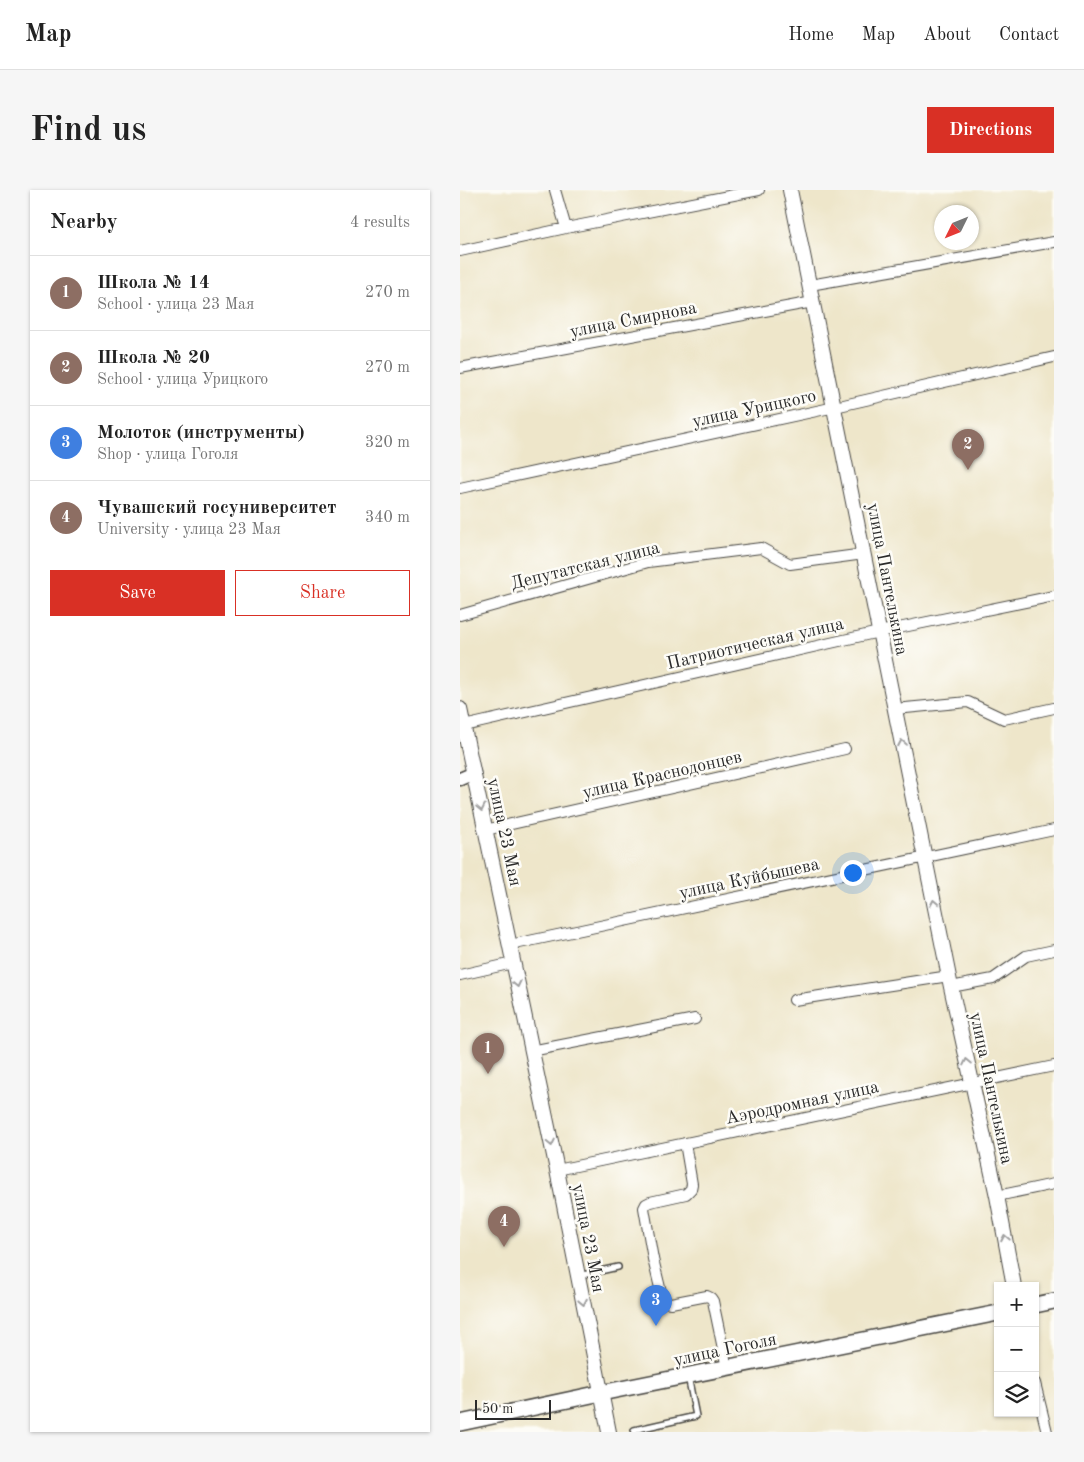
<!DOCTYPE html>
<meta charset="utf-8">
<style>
:root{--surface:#fff;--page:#f6f6f6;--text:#222;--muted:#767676;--line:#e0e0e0;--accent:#d93025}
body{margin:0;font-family:"Old Standard TT",serif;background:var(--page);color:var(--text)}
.controls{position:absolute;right:15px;bottom:15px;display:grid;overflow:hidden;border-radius:0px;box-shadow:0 1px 4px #0004}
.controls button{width:45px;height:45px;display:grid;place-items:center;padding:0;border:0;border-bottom:1px solid var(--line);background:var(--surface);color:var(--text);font:25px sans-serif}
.compass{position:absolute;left:474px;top:15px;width:45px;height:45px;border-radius:50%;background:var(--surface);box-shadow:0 1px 4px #0004;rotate:227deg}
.scale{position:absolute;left:15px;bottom:12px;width:76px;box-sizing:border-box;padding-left:5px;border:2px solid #2b2b2b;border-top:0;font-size:14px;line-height:18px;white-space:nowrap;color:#2b2b2b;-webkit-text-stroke:4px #fdfcf7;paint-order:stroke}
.you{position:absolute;left:392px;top:682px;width:18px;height:18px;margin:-12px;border:4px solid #fff;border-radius:50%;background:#1a73e8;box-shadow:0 0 0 8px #1a73e833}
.badge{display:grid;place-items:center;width:32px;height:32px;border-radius:50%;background:var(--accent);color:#fff;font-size:16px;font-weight:700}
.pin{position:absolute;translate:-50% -41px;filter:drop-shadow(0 1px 2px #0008)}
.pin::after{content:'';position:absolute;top:26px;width:18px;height:15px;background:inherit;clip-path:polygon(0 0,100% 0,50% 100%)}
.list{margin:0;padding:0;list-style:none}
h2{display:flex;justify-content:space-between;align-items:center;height:65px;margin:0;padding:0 20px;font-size:21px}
h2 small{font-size:16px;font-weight:400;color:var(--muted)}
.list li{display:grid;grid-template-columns:32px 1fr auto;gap:15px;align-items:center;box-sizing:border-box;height:75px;padding:0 20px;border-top:1px solid var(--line)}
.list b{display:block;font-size:19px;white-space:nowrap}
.list p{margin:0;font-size:16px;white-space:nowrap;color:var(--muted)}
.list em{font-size:16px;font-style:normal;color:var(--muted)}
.actions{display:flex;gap:10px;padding:15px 20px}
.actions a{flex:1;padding:11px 0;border:1px solid var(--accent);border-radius:0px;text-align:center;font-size:18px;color:var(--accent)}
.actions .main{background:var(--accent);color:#fff}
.icon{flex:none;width:28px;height:28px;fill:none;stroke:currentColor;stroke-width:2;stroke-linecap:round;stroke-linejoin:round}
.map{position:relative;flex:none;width:594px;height:1242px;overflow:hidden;border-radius:0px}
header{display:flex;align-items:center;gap:30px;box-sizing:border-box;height:70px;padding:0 25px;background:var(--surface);border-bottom:1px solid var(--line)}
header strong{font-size:24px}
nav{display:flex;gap:28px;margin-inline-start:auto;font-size:18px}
.intro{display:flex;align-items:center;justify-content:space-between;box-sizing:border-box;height:120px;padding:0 30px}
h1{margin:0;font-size:35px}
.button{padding:12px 22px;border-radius:0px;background:var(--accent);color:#fff;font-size:18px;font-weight:700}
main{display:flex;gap:30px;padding:0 30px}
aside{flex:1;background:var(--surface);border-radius:0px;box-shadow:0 1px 4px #0004}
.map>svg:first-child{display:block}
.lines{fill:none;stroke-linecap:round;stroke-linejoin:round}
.service-casing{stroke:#484743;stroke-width:8}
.minor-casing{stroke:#484743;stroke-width:12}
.tertiary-casing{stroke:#484743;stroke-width:15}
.secondary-casing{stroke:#484743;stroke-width:16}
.primary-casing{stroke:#484743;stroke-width:18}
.service{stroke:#fff;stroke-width:5}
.minor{stroke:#fff;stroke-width:10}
.tertiary{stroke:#fff;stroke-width:12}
.secondary{stroke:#fff;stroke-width:14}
.primary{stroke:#fff;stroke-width:15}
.oneway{stroke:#a0a0a0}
.labels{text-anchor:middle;stroke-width:5;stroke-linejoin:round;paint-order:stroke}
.street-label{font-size:18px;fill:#2b2b2b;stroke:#fdfcf7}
</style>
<header>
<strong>Map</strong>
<nav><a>Home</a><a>Map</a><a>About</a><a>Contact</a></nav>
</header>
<div class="intro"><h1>Find us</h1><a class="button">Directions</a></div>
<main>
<aside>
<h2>Nearby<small>4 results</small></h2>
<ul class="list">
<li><span class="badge" style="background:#8d6e63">1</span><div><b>Школа № 14</b><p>School · улица 23 Мая</p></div><em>270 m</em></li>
<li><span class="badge" style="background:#8d6e63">2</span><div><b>Школа № 20</b><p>School · улица Урицкого</p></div><em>270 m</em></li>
<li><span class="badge" style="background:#3f7fe0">3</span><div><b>Молоток (инструменты)</b><p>Shop · улица Гоголя</p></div><em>320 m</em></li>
<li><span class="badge" style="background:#8d6e63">4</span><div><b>Чувашский госуниверситет</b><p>University · улица 23 Мая</p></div><em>340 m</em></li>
</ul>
<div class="actions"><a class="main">Save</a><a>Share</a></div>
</aside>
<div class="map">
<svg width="594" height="1242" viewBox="0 0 594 1242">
<rect width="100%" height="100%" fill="#fdfcf7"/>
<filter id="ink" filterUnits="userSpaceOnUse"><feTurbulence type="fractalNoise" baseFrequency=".02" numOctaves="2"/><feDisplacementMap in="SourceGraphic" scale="10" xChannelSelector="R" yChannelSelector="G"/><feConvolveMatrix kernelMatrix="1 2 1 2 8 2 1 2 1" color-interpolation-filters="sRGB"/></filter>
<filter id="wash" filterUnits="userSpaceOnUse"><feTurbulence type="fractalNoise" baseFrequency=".0096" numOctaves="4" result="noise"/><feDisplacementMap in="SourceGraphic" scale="20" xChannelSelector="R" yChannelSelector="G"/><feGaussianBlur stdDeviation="1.12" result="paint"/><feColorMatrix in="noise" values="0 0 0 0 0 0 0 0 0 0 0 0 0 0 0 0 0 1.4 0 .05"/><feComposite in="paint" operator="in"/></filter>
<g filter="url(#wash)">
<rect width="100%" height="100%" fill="#eee6ca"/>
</g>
<g filter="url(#ink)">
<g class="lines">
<!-- service casing -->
<g class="service-casing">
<path id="service" d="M118,1086L158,1077
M175,1242L174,1240L236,1226L228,1186"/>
</g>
<!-- minor casing -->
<g class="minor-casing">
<path id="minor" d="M95,0L106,38
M0,61L106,38L299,0
M350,95L594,52
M0,178L353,112
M0,298L375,217L594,167
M0,425L188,372L301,358L330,374L404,364
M435,519L508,512L544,529L594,518
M4,536L419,442L594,406
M25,640L385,559
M50,755L594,640
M0,785L53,773
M491,797L533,789L566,766L594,760
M334,810L489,786
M71,861L235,829
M225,953L232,994L231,999L226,1004L190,1012L186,1014L184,1018L193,1069L202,1106L205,1112L211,1113L247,1106L251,1108L253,1111L267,1178
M97,980L594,876
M537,1006L594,994
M575,1193L587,1242"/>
</g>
<!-- tertiary casing -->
<g class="tertiary-casing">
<path id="tertiary" d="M0,589L14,583"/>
</g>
<!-- secondary casing -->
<g class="secondary-casing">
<path id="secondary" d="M330,0L491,797L537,1006L554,1096
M0,519L97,980L149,1242"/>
</g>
<!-- primary casing -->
<g class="primary-casing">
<path id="primary" d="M575,1115L594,1111
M0,1233L141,1203L538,1123"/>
</g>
<!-- service -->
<use href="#service" class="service"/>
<!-- minor -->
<use href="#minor" class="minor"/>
<!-- tertiary -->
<use href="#tertiary" class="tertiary"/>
<!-- secondary -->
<use href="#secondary" class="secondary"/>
<!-- primary -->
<use href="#primary" class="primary"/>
</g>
<!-- one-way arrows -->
<defs><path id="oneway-chevron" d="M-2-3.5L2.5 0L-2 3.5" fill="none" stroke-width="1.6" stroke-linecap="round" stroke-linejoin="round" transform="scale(1.25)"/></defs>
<g class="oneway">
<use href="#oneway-chevron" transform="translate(442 553) rotate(-101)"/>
<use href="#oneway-chevron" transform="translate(21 618) rotate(78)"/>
<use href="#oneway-chevron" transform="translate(474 713) rotate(-101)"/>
<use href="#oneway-chevron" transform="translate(57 794) rotate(78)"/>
<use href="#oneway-chevron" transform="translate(507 872) rotate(-102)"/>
<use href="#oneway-chevron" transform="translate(91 953) rotate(78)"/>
<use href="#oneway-chevron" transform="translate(545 1048) rotate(-101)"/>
<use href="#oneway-chevron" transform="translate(123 1112) rotate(79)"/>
</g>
</g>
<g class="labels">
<!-- street labels -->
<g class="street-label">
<text transform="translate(173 129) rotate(-11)" y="6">улица Смирнова</text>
<text transform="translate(294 218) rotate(-12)" y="6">улица Урицкого</text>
<text transform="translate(125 375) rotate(-14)" y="6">Депутатская улица</text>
<text transform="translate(428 389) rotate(79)" y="6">улица Пантелькина</text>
<text transform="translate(295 453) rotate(-13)" y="6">Патриотическая улица</text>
<text transform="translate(202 584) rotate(-13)" y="6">улица Краснодонцев</text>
<text transform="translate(45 642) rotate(78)" y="6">улица 23 Мая</text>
<text transform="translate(289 688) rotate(-12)" y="6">улица Куйбышева</text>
<text transform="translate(532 898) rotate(78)" y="6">улица Пантелькина</text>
<text transform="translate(342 912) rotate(-12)" y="6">Аэродромная улица</text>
<text transform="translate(129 1048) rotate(79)" y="6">улица 23 Мая</text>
<text transform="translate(265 1159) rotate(-12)" y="6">улица Гоголя</text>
</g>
</g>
</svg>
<div class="controls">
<button>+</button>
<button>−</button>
<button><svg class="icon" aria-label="layers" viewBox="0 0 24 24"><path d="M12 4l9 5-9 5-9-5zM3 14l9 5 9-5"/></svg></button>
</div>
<svg class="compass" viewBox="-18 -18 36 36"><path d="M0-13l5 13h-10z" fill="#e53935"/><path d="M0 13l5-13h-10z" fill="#767676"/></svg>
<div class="scale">50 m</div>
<div class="you"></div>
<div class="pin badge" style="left:28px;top:884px;background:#8d6e63">1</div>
<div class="pin badge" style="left:508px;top:280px;background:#8d6e63">2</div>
<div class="pin badge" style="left:196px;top:1136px;background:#3f7fe0">3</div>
<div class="pin badge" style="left:44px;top:1057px;background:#8d6e63">4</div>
</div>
</main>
